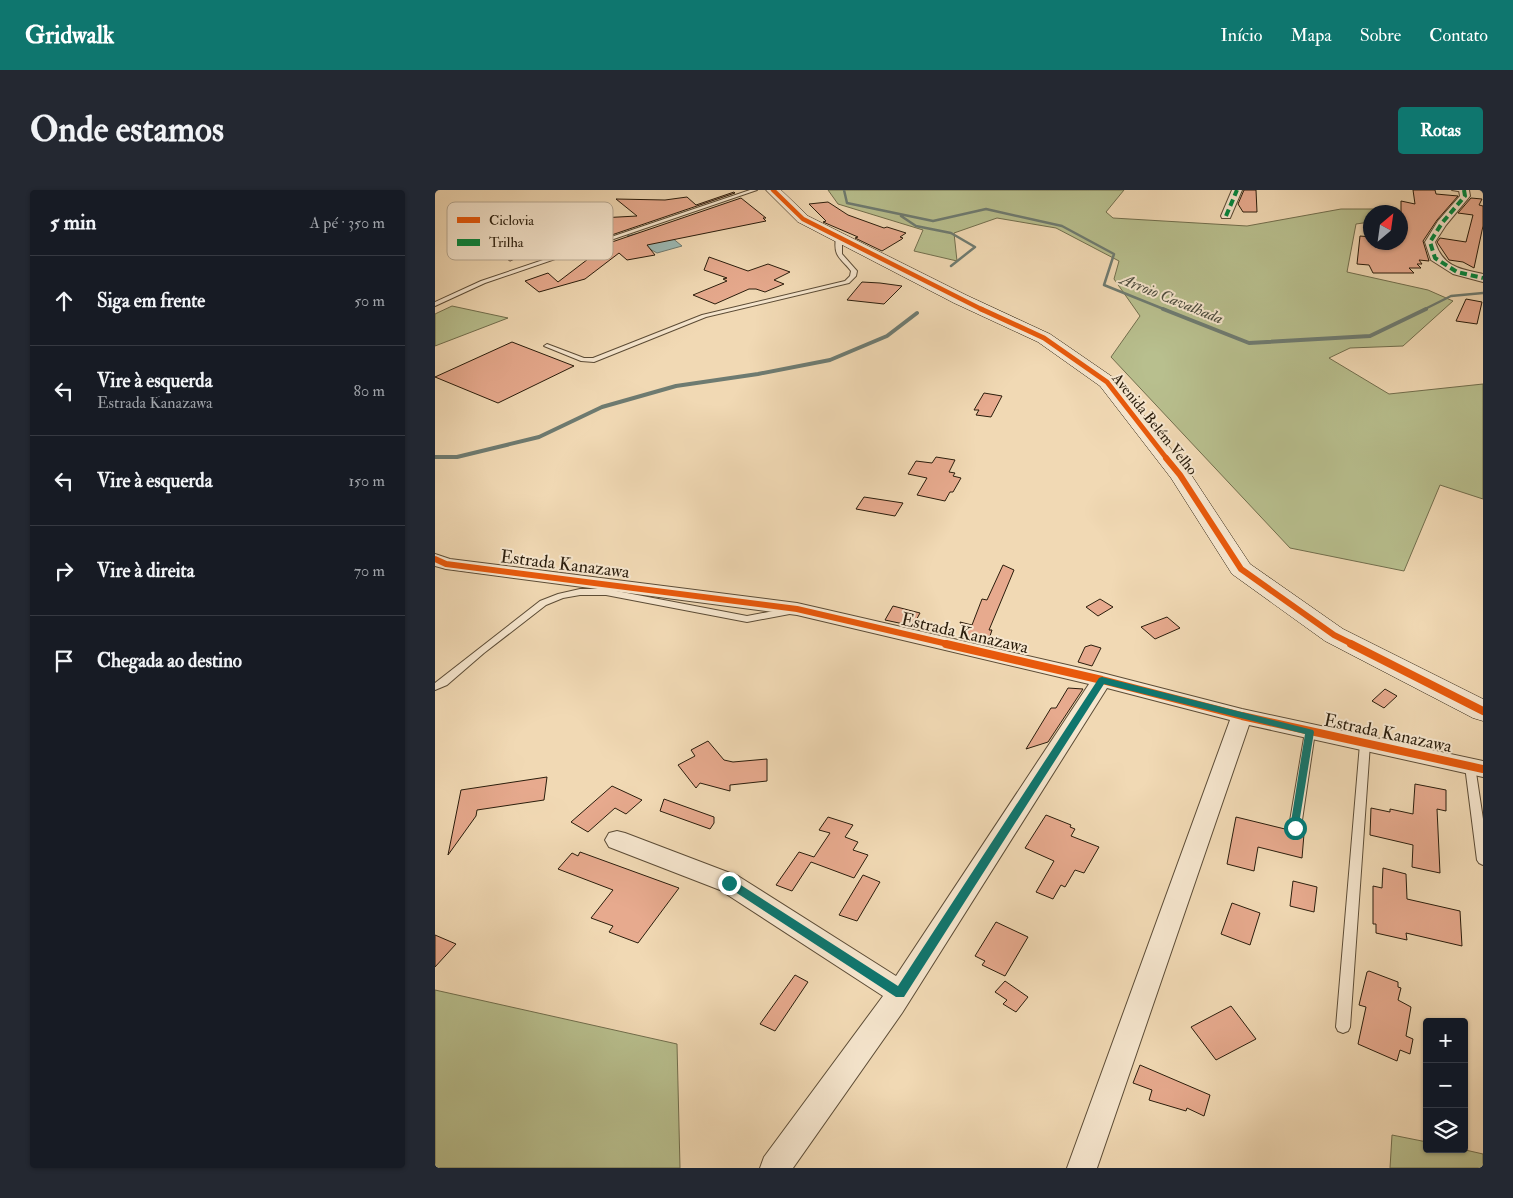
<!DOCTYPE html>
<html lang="pt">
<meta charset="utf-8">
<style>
:root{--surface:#171b24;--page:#242831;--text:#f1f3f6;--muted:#9ea1a6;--line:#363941;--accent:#0f766e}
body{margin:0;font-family:"IM FELL Double Pica",serif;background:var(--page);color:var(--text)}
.controls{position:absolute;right:15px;bottom:15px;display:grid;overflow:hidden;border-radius:5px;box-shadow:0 1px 4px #0004}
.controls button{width:45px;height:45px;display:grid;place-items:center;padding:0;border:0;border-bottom:1px solid var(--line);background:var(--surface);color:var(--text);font:25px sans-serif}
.compass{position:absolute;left:928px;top:15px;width:45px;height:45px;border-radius:50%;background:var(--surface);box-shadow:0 1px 4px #0004;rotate:29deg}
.stop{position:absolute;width:15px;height:15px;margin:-11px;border:4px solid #0f766e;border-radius:50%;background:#fff}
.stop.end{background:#0f766e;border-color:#fff;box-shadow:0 1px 5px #0008}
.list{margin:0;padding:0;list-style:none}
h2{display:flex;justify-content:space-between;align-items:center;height:65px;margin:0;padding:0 20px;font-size:21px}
h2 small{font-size:16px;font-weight:400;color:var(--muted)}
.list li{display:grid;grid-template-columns:32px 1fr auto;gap:15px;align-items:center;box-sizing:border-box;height:90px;padding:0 20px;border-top:1px solid var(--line)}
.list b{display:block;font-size:19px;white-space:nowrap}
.list p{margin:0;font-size:16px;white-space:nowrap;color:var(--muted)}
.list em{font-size:16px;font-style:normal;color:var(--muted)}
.icon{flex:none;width:28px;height:28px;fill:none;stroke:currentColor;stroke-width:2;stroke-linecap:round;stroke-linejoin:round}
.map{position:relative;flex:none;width:1048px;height:978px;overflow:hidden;border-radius:5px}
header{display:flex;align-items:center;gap:30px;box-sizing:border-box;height:70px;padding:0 25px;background:var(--accent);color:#fff}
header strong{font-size:24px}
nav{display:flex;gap:28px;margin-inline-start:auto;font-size:18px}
.intro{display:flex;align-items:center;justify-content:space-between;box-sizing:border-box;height:120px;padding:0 30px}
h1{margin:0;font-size:35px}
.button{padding:12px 22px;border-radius:5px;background:var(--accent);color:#fff;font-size:18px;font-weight:700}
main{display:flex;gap:30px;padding:0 30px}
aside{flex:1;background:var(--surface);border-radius:5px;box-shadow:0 1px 4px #0004}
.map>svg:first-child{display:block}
.green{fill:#b8bf8e;stroke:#716e4d}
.water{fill:#9cb9b4;stroke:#6e7b71}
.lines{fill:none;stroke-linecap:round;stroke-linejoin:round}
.stream-far1{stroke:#6e7b71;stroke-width:2.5}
.stream{stroke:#6e7b71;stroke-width:4}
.building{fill:#e7aa8e;stroke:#2a1d0c}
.service-casing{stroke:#5c4c36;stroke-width:2}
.minor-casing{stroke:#5c4c36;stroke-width:2}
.secondary-casing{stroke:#2a1d0c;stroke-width:1}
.service{fill:#f6e6ce;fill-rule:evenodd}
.minor{fill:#f6e6ce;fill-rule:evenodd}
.secondary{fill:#f6e6ce;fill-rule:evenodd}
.quiet{stroke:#00873e;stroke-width:4;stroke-dasharray:7 4;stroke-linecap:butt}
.cycleway-far3-casing{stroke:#f6e6ce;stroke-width:6}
.cycleway-far2-casing{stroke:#f6e6ce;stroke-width:7}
.cycleway-far1-casing{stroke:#f6e6ce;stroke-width:9}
.cycleway-casing{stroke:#f6e6ce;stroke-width:11}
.cycleway-far3{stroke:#e8590c;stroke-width:4.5}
.cycleway-far2{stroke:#e8590c;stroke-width:5}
.cycleway-far1{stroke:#e8590c;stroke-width:6}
.cycleway{stroke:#e8590c;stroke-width:8}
.route{fill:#0f766e}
.labels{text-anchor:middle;stroke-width:4;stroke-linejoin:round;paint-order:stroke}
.far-street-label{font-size:15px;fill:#2a1d0c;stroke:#f6e6ce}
.far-water-label{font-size:16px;font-style:italic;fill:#4c4c3e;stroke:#f6e6ce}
.street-label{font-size:18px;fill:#2a1d0c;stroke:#f6e6ce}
.key{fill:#f6e6ce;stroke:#b9aa94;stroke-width:1}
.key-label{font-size:14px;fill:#2a1d0c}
</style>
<header>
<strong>Gridwalk</strong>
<nav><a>Início</a><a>Mapa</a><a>Sobre</a><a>Contato</a></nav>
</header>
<div class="intro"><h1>Onde estamos</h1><a class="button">Rotas</a></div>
<main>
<aside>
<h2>5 min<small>A pé · 350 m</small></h2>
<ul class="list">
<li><svg class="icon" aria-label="ahead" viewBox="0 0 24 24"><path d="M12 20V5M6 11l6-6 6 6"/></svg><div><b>Siga em frente</b></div><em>50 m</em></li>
<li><svg class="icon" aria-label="left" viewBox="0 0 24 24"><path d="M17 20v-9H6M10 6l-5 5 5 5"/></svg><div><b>Vire à esquerda</b><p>Estrada Kanazawa</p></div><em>80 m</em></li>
<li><svg class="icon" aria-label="left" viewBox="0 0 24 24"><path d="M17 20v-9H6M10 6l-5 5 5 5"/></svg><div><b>Vire à esquerda</b></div><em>150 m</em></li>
<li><svg class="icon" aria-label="right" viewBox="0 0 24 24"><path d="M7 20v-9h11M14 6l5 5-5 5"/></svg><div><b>Vire à direita</b></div><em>70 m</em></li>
<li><svg class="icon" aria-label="arrive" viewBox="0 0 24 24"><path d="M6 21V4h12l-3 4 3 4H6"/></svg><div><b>Chegada ao destino</b></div></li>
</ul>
</aside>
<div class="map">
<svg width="1048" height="978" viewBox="0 0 1048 978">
<rect width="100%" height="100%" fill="#f1d9b4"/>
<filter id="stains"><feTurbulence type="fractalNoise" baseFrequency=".004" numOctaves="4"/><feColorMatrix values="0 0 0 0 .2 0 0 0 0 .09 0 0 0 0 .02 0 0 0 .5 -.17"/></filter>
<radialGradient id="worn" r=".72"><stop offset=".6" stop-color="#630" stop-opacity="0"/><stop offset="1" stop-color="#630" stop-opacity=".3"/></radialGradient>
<!-- green -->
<path class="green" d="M393,0H689L671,22L678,28L812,36L906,19H958L957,22H936L935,32L921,34L912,82L993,100L1018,111L968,156L915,158L894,168L954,204L1048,194V309L1005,295L969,381L855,358L676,167L705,126L679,89L684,71L621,38L562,28L519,43L522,71L479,61L488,40L403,14Z
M17,116L73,128L0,156V124Z
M0,800L242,854L245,978H0Z
M957,945L992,952V959H1026L1048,964V978H955Z"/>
<!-- water -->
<path class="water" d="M225,38L247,56L222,63L192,46Z"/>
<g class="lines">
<!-- stream-far1 -->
<path class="stream-far1" d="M409,0L412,13L498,31L551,19L627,36L679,64L669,95L731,120
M466,26L481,36L516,43L540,57L516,76
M988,120L1016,106L1048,103"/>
<!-- stream -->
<path class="stream" d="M728,119L814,153L935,146L991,119
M0,267H22L104,247L167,217L241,196L323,184L395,170L452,146L482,123"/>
</g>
<!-- building -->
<path class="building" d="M809,0H821L822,22H808L803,14Z
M978,0H1000L1001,4L1023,6L1002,30L988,51L994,71L984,70L987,74H982L986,78H974L979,83H938L934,75L922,74L925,46L936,47V52H966V11L980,14Z
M299,2L300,3L159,51L115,47L107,27L128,30L202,26L181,9L230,10L252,7L261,15Z
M306,8L331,28H328L331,31L212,55L220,65L192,70L184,63L150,89L104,102L90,91L113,83L123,92L174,53Z
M1036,8L1047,9L1044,15L1048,16V36L1039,78L1028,72L1014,70L1002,52L1005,48L1031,52L1038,25L1023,23Z
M393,12L413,25L449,38L452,37L471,43L465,47L468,48L467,49L447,61L420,48L423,47L388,32L391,31L374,14Z
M65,48L73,51L94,63L75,71L46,53Z
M274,67L313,81L333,74L355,82L339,90L349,94L330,102L321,99H314L280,114L258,105L292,91L288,89L292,88L269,80Z
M427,92L445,93L467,96L449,114L412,110Z
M1031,109L1047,112L1042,134L1021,131Z
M77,152L139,176L63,213L0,187Z
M549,203L567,206L556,227L541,225L544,220H539Z
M501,267L520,270L514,282L520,283L518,286L526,288L518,302H515L510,311L482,305L492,288L473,284L481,271L497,273Z
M429,307L468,313L460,326L421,319Z
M568,375L579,380L554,440H557L552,455L531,450L525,432L537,435L547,409L552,410Z
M665,409L678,417L663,426L651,417Z
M458,416L485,423L478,436L450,430Z
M732,427L745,438L720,449L706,437Z
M656,455L666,458L657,476L643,472L650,457Z
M633,498L648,499L613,552L591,559L616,518H621Z
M950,499L962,506L949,518L937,511Z
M273,551L289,570L298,572L332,569V591L295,595V601L265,593L261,598L243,575L260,566L256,560Z
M112,587L109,610L42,620L41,626L13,665L26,600Z
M980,594L1011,600V621L1002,619L1005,683L977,677L978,655L935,645L936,618L955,622V619L978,624Z
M177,596L207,610L191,624L180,618L153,642L136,632Z
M229,609L279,627V633L275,639L225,621Z
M611,625L636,635L635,637L640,639L636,646L664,657L649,683L640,680L630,697L626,695L618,709L601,702L619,671L590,658Z
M393,627L418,635L410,647L423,652L418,660L433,665L419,688L376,672L357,701L341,695L364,662L379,667L395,643L384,640Z
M801,627L854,640L859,644H869L867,668L823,657L819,681L792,674Z
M145,662L244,698L203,753L174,742L178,736L156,728L178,700L123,679L137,663L143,666Z
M948,678L971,684L972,709L1025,721L1027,756L971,743L972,750L941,743V734H938V696L947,698Z
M428,685L445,692L422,731L404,725Z
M858,691L882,697L879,722L855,716Z
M797,713L825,723L815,755L786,744Z
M561,732L593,747L570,786L547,775L550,771L540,766Z
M0,745L21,754L0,777Z
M934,781L963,792V797L966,798L963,810L976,817L971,846L978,849L975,864L965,860L962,871L923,854L931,817L924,815L932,782Z
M360,785L373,792L340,841L325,834Z
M570,791L593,807L581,822L568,814L572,810L560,802Z
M796,816L821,849L781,870L756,837Z
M705,875L775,905L769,926L752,918L751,921L714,910L717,900L698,893Z"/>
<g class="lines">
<!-- service casing -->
<g class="service-casing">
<path id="service" d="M315,0H322L50,93L0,116V112L46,91Z
M1017,0H1031V1L1029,2Z
M404,46L407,48V64L422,81L421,86L414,93L271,127L159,172L146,171L109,156L112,154L149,168H158L267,125L410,91L415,86L416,81C406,68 398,67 401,48Z
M145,399H171L312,426L360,417L365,420L360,423L312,432L171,405H145L128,408L111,415L49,463L12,495L0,500V493L105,411L123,404Z
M875,538L879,539L880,542L866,637L864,640L860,642L856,640L854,637L870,542L871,539Z
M930,550L934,551L935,554L915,837L913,841L908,843L903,841L901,837L925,554L926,551Z
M1035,572L1039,573L1040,576L1048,629V675L1044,673L1042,670L1030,576L1031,573Z"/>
</g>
<!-- minor casing -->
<g class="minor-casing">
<path id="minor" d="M797,0H807L795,28H787L786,26Z
M1024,0H1034L1035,6L1011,35L1000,52C1008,77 1025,79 1048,84V92L1018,84L996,70L990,52L1003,31L1025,6Z
M0,364L15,369L362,413L667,483L807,519L1048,571V587L814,535L662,978H632L795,530L672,498L467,823L358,978H325L329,967L448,806L285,700L174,657L170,650L174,643L182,641L190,643L303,686L461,786L654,494L362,425L11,379L0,376Z"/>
</g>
<!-- secondary casing -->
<g class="secondary-casing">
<path id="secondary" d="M331,0H346L373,26L531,105L615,144L679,188L753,280L815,374L908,439L1048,509V531L1038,528L890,451L797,384L736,288L665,196L603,152L519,113L363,32Z"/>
</g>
<!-- service -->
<use href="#service" class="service"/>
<!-- minor -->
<use href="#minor" class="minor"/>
<!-- secondary -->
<use href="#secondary" class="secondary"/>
<!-- quiet -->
<path class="quiet" d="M1029,0L1030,6L1007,33L995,52L1000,68L1022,82L1048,88
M791,26L802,0"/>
<!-- cycleway-far3 casing -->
<g class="cycleway-far3-casing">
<path id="cycleway-far3" d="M338,0L368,29L548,120"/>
</g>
<!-- cycleway-far2 casing -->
<g class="cycleway-far2-casing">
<path id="cycleway-far2" d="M546,119L609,148L672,192L732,269"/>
</g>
<!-- cycleway-far1 casing -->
<g class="cycleway-far1-casing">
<path id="cycleway-far1" d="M731,268L745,285L806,379L899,445L919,455
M0,369L11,374L362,419L517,455"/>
</g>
<!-- cycleway casing -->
<g class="cycleway-casing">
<path id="cycleway" d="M511,454L667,490L807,526L1048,579
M916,454L1048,521"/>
</g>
<!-- cycleway-far3 -->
<use href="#cycleway-far3" class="cycleway-far3"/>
<!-- cycleway-far2 -->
<use href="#cycleway-far2" class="cycleway-far2"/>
<!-- cycleway-far1 -->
<use href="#cycleway-far1" class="cycleway-far1"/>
<!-- cycleway -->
<use href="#cycleway" class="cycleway"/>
</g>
<!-- route -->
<path class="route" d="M667,487L878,540L879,542L863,640H857L855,638L870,544L669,494L469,807H461L291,696V690H298L463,796L664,488Z"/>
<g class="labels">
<!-- far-street labels -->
<g class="far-street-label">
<text transform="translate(720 234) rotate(51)" y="5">Avenida Belém Velho</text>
</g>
<!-- far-water labels -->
<g class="far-water-label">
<text transform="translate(737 108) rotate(22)" y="6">Arroio Cavalhada</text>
</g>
<!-- street labels -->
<g class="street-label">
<text transform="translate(130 374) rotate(7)" y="6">Estrada Kanazawa</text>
<text transform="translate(530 443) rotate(13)" y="6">Estrada Kanazawa</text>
<text transform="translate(953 543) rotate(12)" y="6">Estrada Kanazawa</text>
</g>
</g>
<!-- legend -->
<rect x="12" y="12" width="166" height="58" rx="8" class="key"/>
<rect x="22" y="27" width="23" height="6" fill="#e8590c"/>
<rect x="22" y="49" width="23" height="7" fill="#00873e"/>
<g class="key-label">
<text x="54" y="35">Ciclovia</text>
<text x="54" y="57">Trilha</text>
</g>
<rect width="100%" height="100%" filter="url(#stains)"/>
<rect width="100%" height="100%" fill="url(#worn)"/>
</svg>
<div class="controls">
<button>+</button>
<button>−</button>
<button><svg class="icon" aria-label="layers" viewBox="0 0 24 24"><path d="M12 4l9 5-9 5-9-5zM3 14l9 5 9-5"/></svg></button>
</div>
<svg class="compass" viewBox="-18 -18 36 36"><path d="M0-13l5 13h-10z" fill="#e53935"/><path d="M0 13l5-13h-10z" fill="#9ea1a6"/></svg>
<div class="stop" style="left:860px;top:638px"></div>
<div class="stop end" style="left:294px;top:693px"></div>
</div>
</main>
